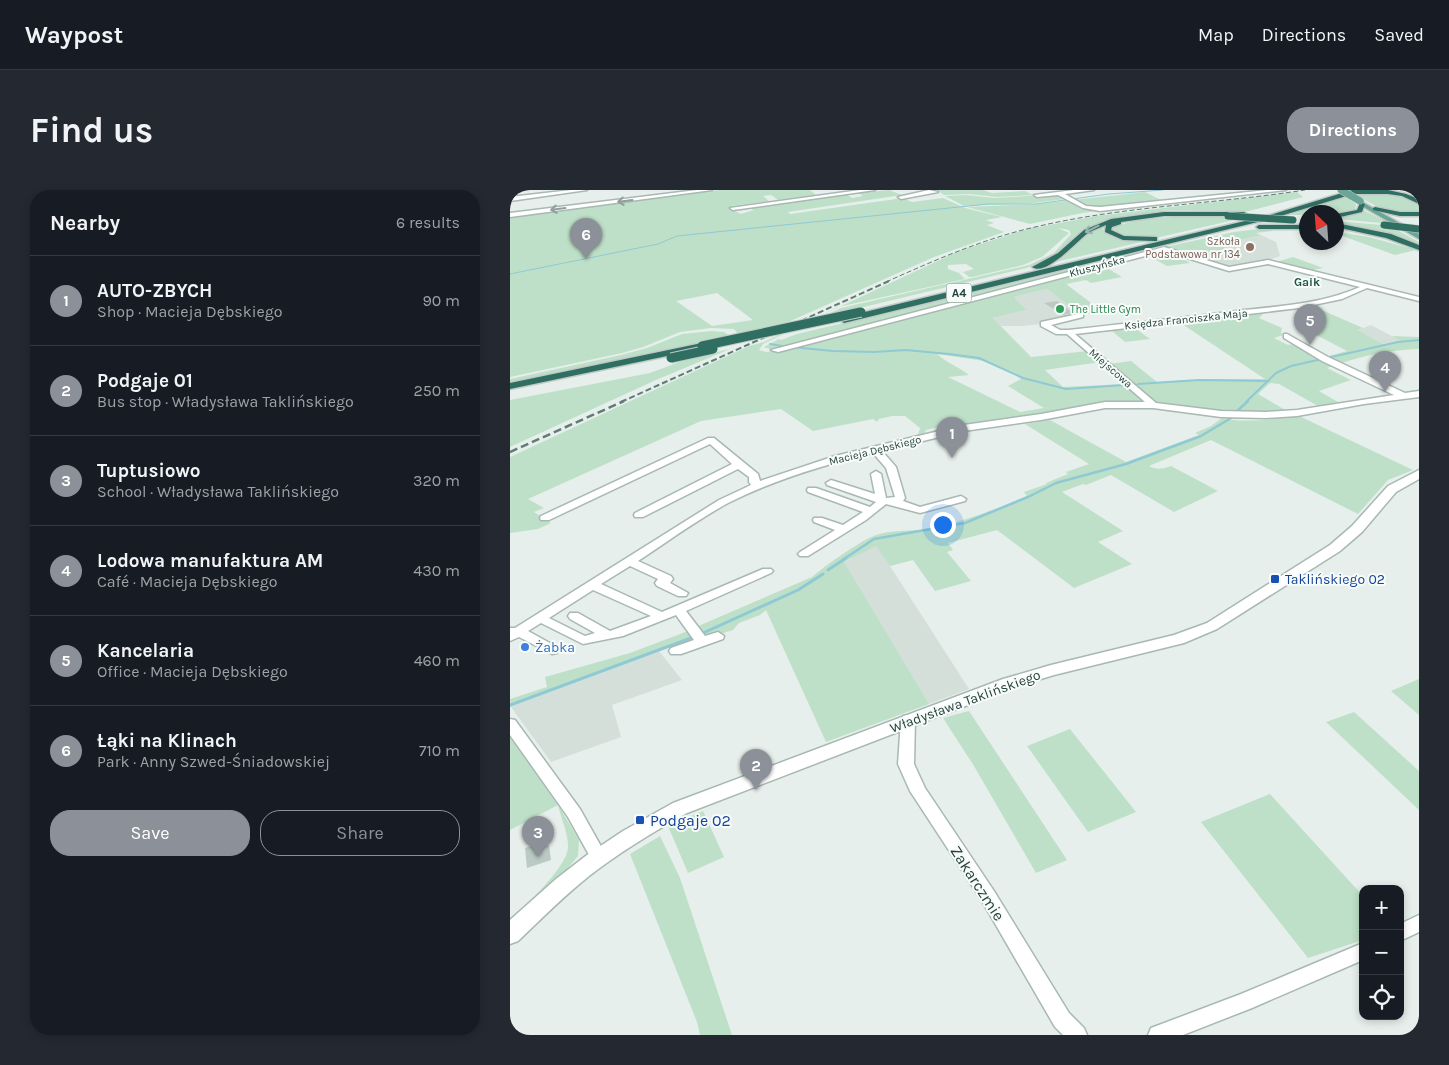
<!DOCTYPE html>
<meta charset="utf-8">
<style>
:root{--surface:#171b24;--page:#242831;--text:#f1f3f6;--muted:#9ea1a6;--line:#363941;--accent:#8c9099}
body{margin:0;font-family:Karla,sans-serif;background:var(--page);color:var(--text)}
.controls{position:absolute;right:15px;bottom:15px;display:grid;overflow:hidden;border-radius:10px;box-shadow:0 2px 8px #0003}
.controls button{width:45px;height:45px;display:grid;place-items:center;padding:0;border:0;border-bottom:1px solid var(--line);background:var(--surface);color:var(--text);font:25px sans-serif}
.compass{position:absolute;left:789px;top:15px;width:45px;height:45px;border-radius:50%;background:var(--surface);box-shadow:0 2px 8px #0003;rotate:335deg}
.you{position:absolute;left:432px;top:334px;width:18px;height:18px;margin:-12px;border:4px solid #fff;border-radius:50%;background:#1a73e8;box-shadow:0 0 0 8px #1a73e833}
.badge{display:grid;place-items:center;width:32px;height:32px;border-radius:50%;background:var(--accent);color:#fff;font-size:16px;font-weight:700}
.pin{position:absolute;translate:-50% -41px;filter:drop-shadow(0 1px 2px #0008)}
.pin::after{content:'';position:absolute;top:26px;width:18px;height:15px;background:inherit;clip-path:polygon(0 0,100% 0,50% 100%)}
.list{margin:0;padding:0;list-style:none}
h2{display:flex;justify-content:space-between;align-items:center;height:65px;margin:0;padding:0 20px;font-size:21px}
h2 small{font-size:16px;font-weight:400;color:var(--muted)}
.list li{display:grid;grid-template-columns:32px 1fr auto;gap:15px;align-items:center;box-sizing:border-box;height:90px;padding:0 20px;border-top:1px solid var(--line)}
.list b{display:block;font-size:19px;white-space:nowrap}
.list p{margin:0;font-size:16px;white-space:nowrap;color:var(--muted)}
.list em{font-size:16px;font-style:normal;color:var(--muted)}
.actions{display:flex;gap:10px;padding:15px 20px}
.actions a{flex:1;padding:11px 0;border:1px solid var(--accent);border-radius:20px;text-align:center;font-size:18px;color:var(--accent)}
.actions .main{background:var(--accent);color:#fff}
.icon{flex:none;width:28px;height:28px;fill:none;stroke:currentColor;stroke-width:2;stroke-linecap:round;stroke-linejoin:round}
.map{position:relative;flex:none;width:909px;height:845px;overflow:hidden;border-radius:20px}
header{display:flex;align-items:center;gap:30px;box-sizing:border-box;height:70px;padding:0 25px;background:var(--surface);border-bottom:1px solid var(--line)}
header strong{font-size:24px}
nav{display:flex;gap:28px;margin-inline-start:auto;font-size:18px}
.intro{display:flex;align-items:center;justify-content:space-between;box-sizing:border-box;height:120px;padding:0 30px}
h1{margin:0;font-size:35px}
.button{padding:12px 22px;border-radius:20px;background:var(--accent);color:#fff;font-size:18px;font-weight:700}
main{display:flex;gap:30px;padding:0 30px}
aside{flex:1;background:var(--surface);border-radius:20px;box-shadow:0 2px 8px #0003}
.map>svg:first-child{display:block}
.built{fill:#d4dfda}
.green{fill:#bfe0c8;fill-rule:evenodd}
.lines{fill:none;stroke-linecap:round;stroke-linejoin:round}
.stream-far3{stroke:#8ec9d4;stroke-width:1}
.stream-far2{stroke:#8ec9d4;stroke-width:2}
.stream-far1{stroke:#8ec9d4;stroke-width:2.5}
.stream{stroke:#8ec9d4;stroke-width:3}
.building{fill:#bbcac4}
.minor-casing{stroke:#a8b8b2;stroke-width:3}
.tertiary-casing{stroke:#a8b8b2;stroke-width:3}
.primary-casing{stroke:#c2cac8;stroke-width:3}
.motorway-casing{stroke:#c2cac8;stroke-width:3}
.minor{fill:#fff;fill-rule:evenodd}
.tertiary{fill:#fff;fill-rule:evenodd}
.primary{fill:#6aa596;fill-rule:evenodd}
.motorway{fill:#2f6f62;fill-rule:evenodd}
.rail-far2{stroke:#5f7d75;stroke-width:1;stroke-dasharray:5 2.5;stroke-linecap:butt}
.rail-far1{stroke:#5f7d75;stroke-width:2;stroke-dasharray:6 3;stroke-linecap:butt}
.rail{stroke:#5f7d75;stroke-width:2.5;stroke-dasharray:8 4;stroke-linecap:butt}
.primary-bridge-casing{stroke:#c2cac8;stroke-width:8;stroke-linecap:butt}
.motorway-bridge-far1-casing{stroke:#c2cac8;stroke-width:8;stroke-linecap:butt}
.motorway-bridge-casing{stroke:#c2cac8;stroke-width:11;stroke-linecap:butt}
.primary-bridge{stroke:#6aa596;stroke-width:7}
.motorway-bridge-far1{stroke:#2f6f62;stroke-width:7}
.motorway-bridge{stroke:#2f6f62;stroke-width:9}
.oneway{stroke:#92a09c}
.oneway2{stroke:#93b5ae}
.education-dot{fill:#8d6e63;stroke:#f7fbf9;stroke-width:2}
.leisure-dot{fill:#2e9e5b;stroke:#f7fbf9;stroke-width:2}
.transit-dot{fill:#1a4fb4;stroke:#f7fbf9;stroke-width:2}
.shop-dot{fill:#3f7fe0;stroke:#f7fbf9;stroke-width:2}
.labels{text-anchor:middle;stroke-width:4;stroke-linejoin:round;paint-order:stroke}
.far-education-label{font-size:11px;fill:#785e54;stroke:#f7fbf9;text-anchor:end}
.far-street-label{font-size:11px;fill:#24423a;stroke:#f7fbf9}
.far-leisure-label{font-size:11px;fill:#27864d;stroke:#f7fbf9;text-anchor:start}
.far-neighbourhood-label{font-size:12px;font-weight:bold;fill:#1f5548;stroke:#f7fbf9}
.shield{fill:#f7fbf9;stroke:#637a73;stroke-width:1}
.shield-label{font-size:12px;font-weight:bold;fill:#24423a}
.transit-label{font-size:14px;fill:#164399;stroke:#f7fbf9;text-anchor:start}
.shop-label{font-size:14px;fill:#366cbe;stroke:#f7fbf9;text-anchor:start}
.street-label{font-size:14px;fill:#24423a;stroke:#f7fbf9}
.near-transit-label{font-size:16px;fill:#164399;stroke:#f7fbf9;text-anchor:start}
.near-street-label{font-size:16px;fill:#24423a;stroke:#f7fbf9}
</style>
<header>
<strong>Waypost</strong>
<nav><a>Map</a><a>Directions</a><a>Saved</a></nav>
</header>
<div class="intro"><h1>Find us</h1><a class="button">Directions</a></div>
<main>
<aside>
<h2>Nearby<small>6 results</small></h2>
<ul class="list">
<li><span class="badge">1</span><div><b>AUTO-ZBYCH</b><p>Shop · Macieja Dębskiego</p></div><em>90 m</em></li>
<li><span class="badge">2</span><div><b>Podgaje 01</b><p>Bus stop · Władysława Taklińskiego</p></div><em>250 m</em></li>
<li><span class="badge">3</span><div><b>Tuptusiowo</b><p>School · Władysława Taklińskiego</p></div><em>320 m</em></li>
<li><span class="badge">4</span><div><b>Lodowa manufaktura AM</b><p>Café · Macieja Dębskiego</p></div><em>430 m</em></li>
<li><span class="badge">5</span><div><b>Kancelaria</b><p>Office · Macieja Dębskiego</p></div><em>460 m</em></li>
<li><span class="badge">6</span><div><b>Łąki na Klinach</b><p>Park · Anny Szwed-Śniadowskiej</p></div><em>710 m</em></li>
</ul>
<div class="actions"><a class="main">Save</a><a>Share</a></div>
</aside>
<div class="map">
<svg width="909" height="845" viewBox="0 0 909 845">
<rect width="100%" height="100%" fill="#e6efeb"/>
<!-- built -->
<path class="built" d="M751,45L766,52L770,66L757,71L717,77L678,64L716,59L708,55Z
M537,99L570,124L529,133L531,134L513,136H491L483,128L517,120L504,107Z
M861,135L891,151L873,154L848,140Z
M366,355L380,376L459,499L419,514L333,373Z
M149,461L172,490L102,515L111,547L41,572L1,517Z"/>
<!-- green -->
<path class="green" d="M210,0H300L306,5L268,10L261,5L253,6L259,11L221,16L227,19L225,21L231,24L244,20L236,17L336,4L342,8L353,6L348,3L379,0L392,5L278,22L280,24L393,8L402,12L433,8L455,18L492,27L476,30L484,33L477,35L494,42L424,67L276,133L228,144L224,139L201,138L170,142L133,157L112,163L0,187V27ZM207,103L243,130L202,136L166,111Z
M427,0H473L482,3L515,1L523,5L486,7L459,4L434,5Z
M635,2L655,12L572,23L520,34L457,17L527,14Z
M787,2L793,7L739,21L656,20L606,29L574,40L566,45L556,58L533,72L516,78L312,127L331,118L519,75L544,63L561,44L559,40L548,38L559,43L532,67L513,75L462,87H459L453,82L464,79L456,74L438,75V79L449,83L455,89L328,117L253,154L249,160L256,162L267,161L592,75L612,87L581,93L576,90L556,94L593,122L571,125L537,99L504,107L517,120L483,128L521,167L578,161L591,172L535,180L553,197L614,194L631,211L581,214L519,226L452,234L431,239L428,237L416,240L414,244L408,245L410,238L395,226H382L369,229L367,232L363,229L303,241L271,219L191,231L18,309L34,318L24,322L41,333L28,339L0,343V267L239,156L254,152L449,61L524,37L547,38L529,37L586,26ZM427,164L474,171L509,186L511,189L498,196L534,218L510,222L438,187L459,185C449,177 437,173 427,164Z
M854,2L892,4L909,14V22C879,23 870,19 844,4Z
M548,4L555,9L524,13L454,16L435,6L456,5L484,8Z
M836,7L846,14L845,21L827,25L826,22H796V25H780Z
M854,17L885,35L877,32L871,33L827,29L826,27L847,24L853,20L873,30Z
M673,24L715,25C694,25 604,22 593,39C601,52 623,50 636,51L541,73C560,64 562,54 576,44C602,24 643,25 673,24Z
M676,26L713,27L717,29L733,28L641,49L618,48L600,40L602,37L629,30Z
M826,31L871,35L887,40L909,52V56L827,34Z
M757,38L763,41L746,43L751,45L709,55L718,59L678,64L655,57L724,42Z
M827,42L859,47L906,60L885,65L827,44Z
M650,60L662,61L680,73L657,76L635,64Z
M632,62L634,63L270,158L260,159L254,157L269,149L271,150L287,144Z
M783,67L813,78L798,81L766,72Z
M814,121L853,138L848,140L873,154L890,151L882,146L909,147V159C881,160 855,165 829,174L815,167L837,161L793,138L806,133H800L788,125Z
M751,122L753,124L749,128L772,138L771,143L773,145L764,148L778,155L787,153L825,175L817,178L841,190L809,201L828,212L808,216L769,194L760,193L748,204L777,221L733,223L732,220H703L643,212L599,174L621,171L647,192L702,189H755L669,132Z
M622,136L640,149L615,152L602,141L595,142L592,140Z
M202,141L214,142L220,146L0,192V189L111,165L137,158L172,144Z
M220,159L146,190L0,257V210L140,183L180,168Z
M789,226L903,280L878,290L848,324L701,250L639,276C646,280 653,279 661,276L708,301L664,322L601,285L576,295L573,294L552,302L613,341L588,352L622,374L564,398L487,340L438,353L443,360L437,362L461,391L425,401L403,370L380,376L366,356L334,372L419,514L316,552L256,420L250,425L229,433L223,440L194,449L186,437L302,387C316,375 342,357 359,348C376,339 397,342 415,339C451,333 484,320 517,306L514,302L537,294L536,293L558,284L556,282L579,274L515,234L540,230L616,272L689,245L685,243L701,236L712,228C736,234 764,228 789,226Z
M178,441L187,452L165,460L162,456L1,517L0,509L37,497L35,487L120,463Z
M909,489V525L881,501Z
M459,521L557,670L526,683L464,576L433,528Z
M844,522L909,581V620L816,532Z
M560,539L626,622L578,642L517,556Z
M0,546L48,615L69,650L68,666L51,686L0,731C14,716 59,676 58,656C58,643 51,628 48,615L0,640Z
M760,604L853,706V750L798,768L691,632Z
M193,621L214,667L178,683L158,636Z
M150,646L170,688L222,845H190L187,832L120,664Z"/>
<g class="lines">
<!-- stream-far3 -->
<path class="stream-far3" d="M0,84L148,54L167,46L478,14H526L599,4L653,0"/>
<!-- stream-far2 -->
<path class="stream-far2" d="M260,154L272,156
M282,157L323,161L364,162L396,160L439,164L469,168L513,188L556,199L615,195
M817,168L888,152L909,150
M628,194L689,190L759,191
M736,212L766,183L781,176L812,169"/>
<!-- stream-far1 -->
<path class="stream-far1" d="M726,222L738,211
M334,369L364,349L455,333L518,307L546,293L616,274L691,246L721,228"/>
<!-- stream -->
<path class="stream" d="M318,380L336,368
M193,443L288,400L313,384
M0,515L181,448"/>
</g>
<!-- building -->
<path class="building" d="M547,111L563,123L553,125L534,113Z
M30,653L31,657L39,655L41,670L17,678L15,658Z"/>
<g class="lines">
<!-- minor casing -->
<g class="minor-casing">
<path id="minor" d="M61,0H77L0,11V7Z
M187,0H202L0,27V23Z
M350,0H365L223,20L220,18Z
M419,0L428,2L391,9L388,7Z
M564,0H584L555,4L576,16L590,17L758,0H776L590,21L573,18L548,5L527,7L524,5Z
M654,57L719,77L758,70L909,107V111L857,98L832,109L789,118L565,144L646,213L711,221L756,222L787,220L884,205L812,171L774,148V144H777L818,167L895,203L909,201V207L854,214L787,226L756,228L711,227L643,218H595L531,230L454,241L372,261L386,277L395,308L393,311L410,317L451,306L456,309L455,311L410,323L376,314L356,330L298,366H290L288,364L290,362L325,340L304,332L303,330L304,328H312L333,335L353,322L298,302L297,300L298,298H306L360,317L366,312L317,295L316,293L321,290L365,304L361,284L366,281L371,284L376,308L385,307L376,278L363,263C313,275 264,290 218,313C187,330 157,352 128,371L161,386L163,389L160,393L178,403L176,406H168L147,396L145,393L148,389L120,376L91,394L152,422L253,379H261L263,381L261,383L176,421L195,446L208,442L214,446L213,449L171,464H161L159,461L161,458L184,450L166,425L113,446L73,454L31,433L18,441L47,457L49,460L47,463L42,464L9,447L0,451V438H5L209,310L241,295L239,292V287L228,279L133,327H125L124,325L125,323L222,274L200,254L39,330H31L30,328L31,326L198,248H204L248,284L250,291L325,266L454,235L531,224L595,212H635L557,144H546L531,136V132L573,123V127L541,135L550,140H559C617,133 676,128 734,120C774,116 814,113 850,97L758,74L719,81L654,61L268,162L261,160ZM83,400L141,426L100,441L68,423H60L58,426L60,429L85,443L75,446L39,428Z
M398,525L403,526L405,530L404,574L415,598L484,701L559,823L574,838L577,845H553L545,837L472,711L400,601L388,574L391,530L393,526Z
M0,529L5,530L70,619L97,667L95,672L89,674L83,672L58,627L0,545Z
M909,725V742L890,751V734Z
M853,753V770L742,818L673,845H638L641,838L731,804Z"/>
</g>
<!-- tertiary casing -->
<g class="tertiary-casing">
<path id="tertiary" d="M909,280V289L886,302L852,342L830,361L707,439L674,453L544,485L505,497L177,623C143,642 110,662 79,686C54,706 31,729 8,751L0,754V730L46,689L77,665L113,641L163,613L493,489L541,475L664,445L697,433L820,355L842,336L878,296Z"/>
</g>
<!-- primary casing -->
<g class="primary-casing">
<path id="primary" d="M848,10H852L854,13L909,44V49L850,15Z"/>
</g>
<!-- motorway casing -->
<g class="motorway-casing">
<path id="motorway" d="M842,0H878L896,4L909,9V14L892,6L878,4H843L764,28L334,133L330,130L334,127L760,25Z
M850,13L855,14L852,22L826,28V24L847,20Z
M865,17L890,22H909V26H890L863,20V18Z
M654,22H734L737,24L734,26H654L611,32V34L602,37L601,40L614,46L647,47V51H644L613,50L595,42L596,35C590,38 583,40 578,43C567,51 536,87 522,77L548,63L574,40L601,29Z
M826,33L881,44L909,55V60L876,48L826,37Z
M796,35V39H749L746,37L749,35Z
M192,153L195,154V158L0,199V193Z"/>
</g>
<!-- minor -->
<use href="#minor" class="minor"/>
<!-- tertiary -->
<use href="#tertiary" class="tertiary"/>
<!-- primary -->
<use href="#primary" class="primary"/>
<!-- motorway -->
<use href="#motorway" class="motorway"/>
<!-- rail-far2 -->
<path class="rail-far2" d="M376,92C425,70 473,49 525,37C614,16 705,14 795,0"/>
<!-- rail-far1 -->
<path class="rail-far1" d="M111,212L379,91"/>
<!-- rail -->
<path class="rail" d="M0,262L114,211"/>
<!-- primary-bridge casing -->
<g class="primary-bridge-casing">
<path id="primary-bridge" d="M831,0L850,11"/>
</g>
<!-- motorway-bridge-far1 casing -->
<g class="motorway-bridge-far1-casing">
<path id="motorway-bridge-far1" d="M718,26L783,30
M874,35L909,39"/>
</g>
<!-- motorway-bridge casing -->
<g class="motorway-bridge-casing">
<path id="motorway-bridge" d="M192,156L351,122
M161,168L203,159"/>
</g>
<!-- primary-bridge -->
<use href="#primary-bridge" class="primary-bridge"/>
<!-- motorway-bridge-far1 -->
<use href="#motorway-bridge-far1" class="motorway-bridge-far1"/>
<!-- motorway-bridge -->
<use href="#motorway-bridge" class="motorway-bridge"/>
</g>
<!-- one-way arrows -->
<defs><path id="oneway-shaft" d="M-6 0H5M1.5-3L5.5 0L1.5 3" fill="none" stroke-width="1.6" stroke-linecap="round" stroke-linejoin="round" transform="scale(1.25)"/></defs>
<g class="oneway">
<use href="#oneway-shaft" transform="translate(115 11) rotate(173)"/>
<use href="#oneway-shaft" transform="translate(48 19) rotate(173)"/>
</g>
<use class="oneway2" href="#oneway-shaft" transform="translate(582 39) rotate(154)"/>
<!-- markers -->
<circle class="education-dot" cx="740" cy="57" r="5"/>
<circle class="leisure-dot" cx="550" cy="119" r="5"/>
<g class="transit-dot">
<rect x="760" y="384" width="10" height="10" rx="2.5"/>
<rect x="125" y="625" width="10" height="10" rx="2.5"/>
</g>
<circle class="shop-dot" cx="15" cy="457" r="5"/>
<g class="labels">
<!-- far-education labels -->
<g class="far-education-label">
<text x="730" y="55">Szkoła<tspan x="730" dy="13">Podstawowa nr 134</tspan></text>
</g>
<!-- far-street labels -->
<g class="far-street-label">
<text transform="translate(587 76) rotate(-15)" y="4">Kłuszyńska</text>
<text transform="translate(676 129) rotate(-6)" y="4">Księdza Franciszka Maja</text>
<text transform="translate(601 178) rotate(41)" y="4">Miejscowa</text>
<text transform="translate(365 260) rotate(-14)" y="4">Macieja Dębskiego</text>
</g>
<!-- far-leisure labels -->
<g class="far-leisure-label">
<text x="560" y="123">The Little Gym</text>
</g>
<!-- far-neighbourhood labels -->
<g class="far-neighbourhood-label">
<text x="797" y="96">Gaik</text>
</g>
<!-- shield labels -->
<rect class="shield" x="436.5" y="93.5" width="25" height="19" rx="4"/>
<g class="shield-label">
<text x="449" y="107">A4</text>
</g>
<!-- transit labels -->
<g class="transit-label">
<text x="775" y="394">Taklińskiego 02</text>
</g>
<!-- shop labels -->
<g class="shop-label">
<text x="25" y="462">Żabka</text>
</g>
<!-- street labels -->
<g class="street-label">
<text transform="translate(455 511) rotate(-20)" y="5">Władysława Taklińskiego</text>
</g>
<!-- near-transit labels -->
<g class="near-transit-label">
<text x="140" y="636">Podgaje 02</text>
</g>
<!-- near-street labels -->
<g class="near-street-label">
<text transform="translate(468 693) rotate(57)" y="6">Zakarczmie</text>
</g>
</g>
</svg>
<div class="controls">
<button>+</button>
<button>−</button>
<button><svg class="icon" aria-label="locate" viewBox="0 0 24 24"><circle cx="12" cy="12" r="6"/><path d="M12 2v4M12 18v4M2 12h4M18 12h4"/></svg></button>
</div>
<svg class="compass" viewBox="-18 -18 36 36"><path d="M0-13l5 13h-10z" fill="#e53935"/><path d="M0 13l5-13h-10z" fill="#9ea1a6"/></svg>
<div class="you"></div>
<div class="pin badge" style="left:442px;top:268px">1</div>
<div class="pin badge" style="left:246px;top:600px">2</div>
<div class="pin badge" style="left:28px;top:667px">3</div>
<div class="pin badge" style="left:875px;top:202px">4</div>
<div class="pin badge" style="left:800px;top:155px">5</div>
<div class="pin badge" style="left:76px;top:69px">6</div>
</div>
</main>
